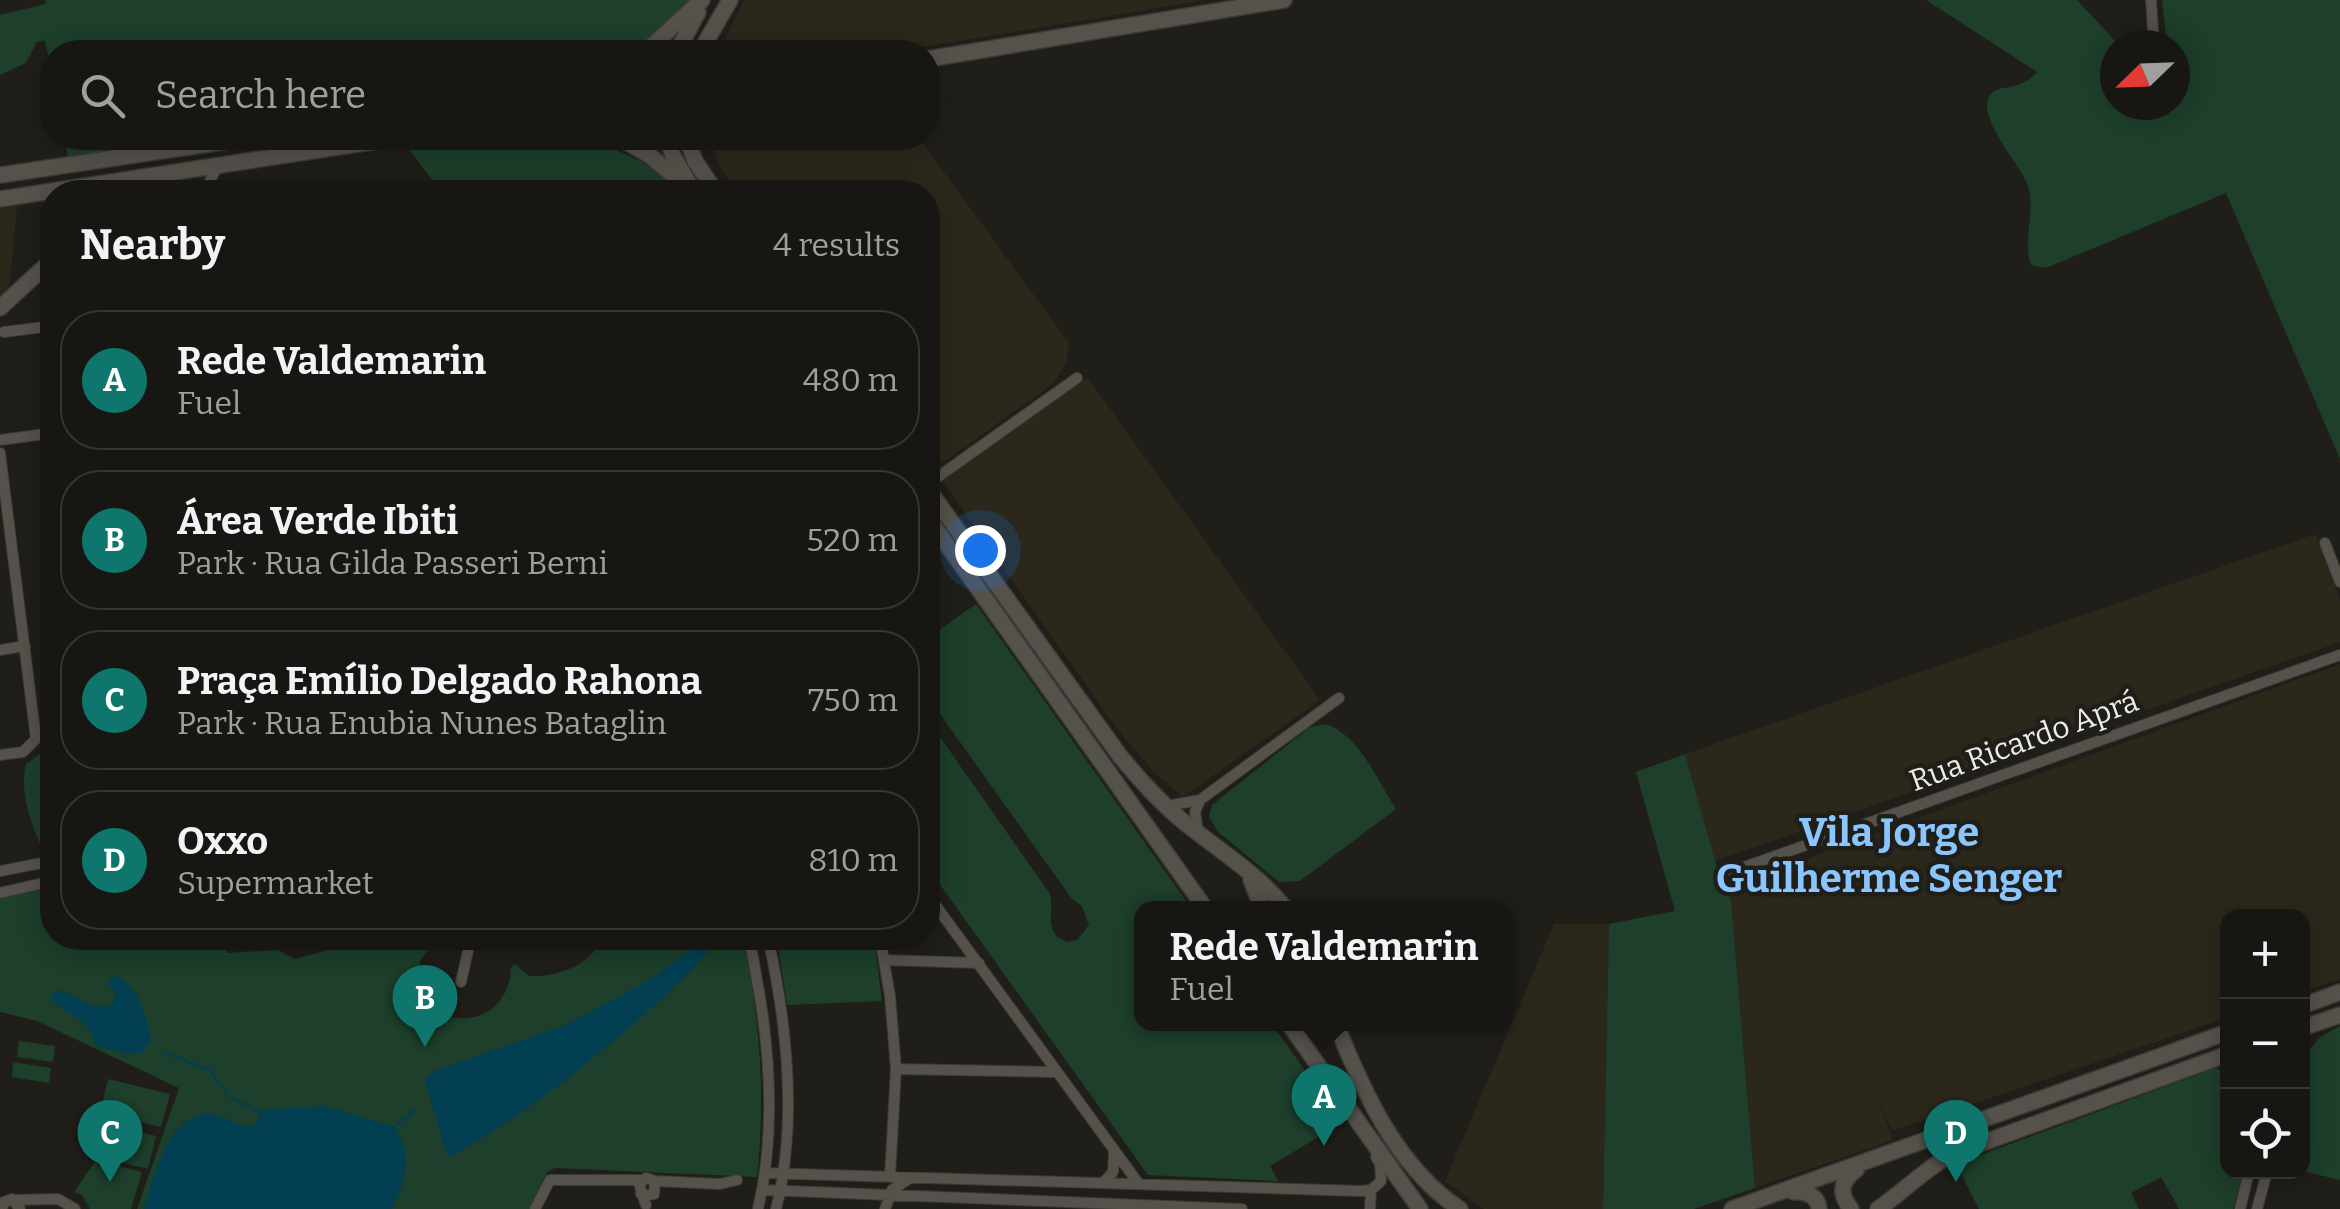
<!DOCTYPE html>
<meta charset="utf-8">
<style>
:root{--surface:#181612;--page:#211f1b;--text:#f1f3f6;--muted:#9f9f9f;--line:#363532;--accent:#0f766e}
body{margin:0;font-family:Bitter,serif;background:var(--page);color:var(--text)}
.controls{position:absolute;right:30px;bottom:30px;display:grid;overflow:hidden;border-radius:20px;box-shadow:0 5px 25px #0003}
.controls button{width:90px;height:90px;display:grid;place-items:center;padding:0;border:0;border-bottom:2px solid var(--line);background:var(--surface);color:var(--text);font:50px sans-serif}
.compass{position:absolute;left:2100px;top:30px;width:90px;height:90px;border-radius:50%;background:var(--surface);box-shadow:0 5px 25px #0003;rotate:247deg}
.you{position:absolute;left:980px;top:550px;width:35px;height:35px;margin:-25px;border:8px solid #fff;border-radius:50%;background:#1a73e8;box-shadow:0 0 0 15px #1a73e833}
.badge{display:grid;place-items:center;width:65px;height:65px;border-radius:50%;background:var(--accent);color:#fff;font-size:32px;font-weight:700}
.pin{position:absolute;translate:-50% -82px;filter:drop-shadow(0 2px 5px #0008)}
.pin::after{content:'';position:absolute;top:52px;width:35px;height:30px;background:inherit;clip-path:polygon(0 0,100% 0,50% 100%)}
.popup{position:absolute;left:1134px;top:901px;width:380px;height:130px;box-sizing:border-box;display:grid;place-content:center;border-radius:20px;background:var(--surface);filter:drop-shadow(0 2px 8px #0005);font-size:32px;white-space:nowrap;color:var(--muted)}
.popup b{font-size:38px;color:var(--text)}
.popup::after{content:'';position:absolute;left:50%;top:100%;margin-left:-20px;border:20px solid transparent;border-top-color:var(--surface)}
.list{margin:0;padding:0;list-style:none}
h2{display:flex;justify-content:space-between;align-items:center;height:130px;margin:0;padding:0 40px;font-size:42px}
h2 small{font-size:32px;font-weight:400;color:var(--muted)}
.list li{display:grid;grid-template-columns:65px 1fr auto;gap:30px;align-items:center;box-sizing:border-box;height:140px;margin:0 20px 20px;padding:0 20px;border:2px solid var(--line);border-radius:40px}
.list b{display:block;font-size:38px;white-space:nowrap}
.list p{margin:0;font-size:32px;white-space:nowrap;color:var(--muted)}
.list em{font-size:32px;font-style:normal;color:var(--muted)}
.icon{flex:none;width:55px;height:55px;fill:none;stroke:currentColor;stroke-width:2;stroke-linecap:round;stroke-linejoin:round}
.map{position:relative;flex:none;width:2340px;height:1209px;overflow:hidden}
.search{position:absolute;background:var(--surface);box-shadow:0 5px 25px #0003;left:40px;top:40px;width:900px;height:110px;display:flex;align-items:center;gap:25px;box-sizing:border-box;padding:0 35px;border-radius:40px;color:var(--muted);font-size:38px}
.panel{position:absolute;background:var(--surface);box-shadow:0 5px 25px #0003;left:40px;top:180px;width:900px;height:770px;border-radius:40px}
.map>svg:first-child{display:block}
.built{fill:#2b271b}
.green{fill:#1d3f2b}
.water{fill:#023f53}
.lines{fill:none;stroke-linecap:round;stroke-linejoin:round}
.stream{stroke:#023f53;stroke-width:2.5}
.street-casing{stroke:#3b3a36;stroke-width:12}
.secondary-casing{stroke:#3b3a36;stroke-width:18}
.street{stroke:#55524c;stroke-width:10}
.secondary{stroke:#55524c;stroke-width:15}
.labels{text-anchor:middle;stroke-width:9;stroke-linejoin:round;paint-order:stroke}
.street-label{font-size:30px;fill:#eeece8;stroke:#201e18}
.district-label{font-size:40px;font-weight:bold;fill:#8ac6fd;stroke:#201e18}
</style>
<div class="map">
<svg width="2340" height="1209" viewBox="0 0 2340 1209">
<rect width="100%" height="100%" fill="#201e18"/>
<!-- built -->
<path class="built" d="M744,0H1205L893,52H719Z
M710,138H919L1069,343L1067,362L1054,383L944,462L937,465L930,464L928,192H738L719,166Z
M17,206L9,290L0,301V209Z
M1087,377L1320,700L1183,797L1153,771L1115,726L942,481Z
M2315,534L2340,599V642L1715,861L1685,754Z
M2340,664V979L2303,992L2302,916H2228L2227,1018L1892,1131L1878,1098L1893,1140L1755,1188L1731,899L1726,888Z
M1554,924H1609L1603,1209H1484L1445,1181Z"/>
<!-- green -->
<path class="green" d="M46,0H693L660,33L632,52H52V73L45,41L37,42L26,63L0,75V15L45,4Z
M1926,0H2077L2119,45H2115V105H2175V45H2167L2162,0H2340V459L2226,193L2046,268L2031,265C2021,237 2039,206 2025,179C2016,160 1976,116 1990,95C1997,83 2019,93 2037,72Z
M65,138H213L68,158Z
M493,138H588L641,161L680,192H441L410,150Z
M976,604L1191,908H1142V1024H1272L1342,1123L1270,1166L1278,1181L1148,1175L928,868V720L1050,894C1054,911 1046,922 1057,937L1068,942L1077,940L1089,925L1082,906L1072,899L928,697V638Z
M52,691V854L46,855C32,829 19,793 26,764L48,748L42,692Z
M1326,724C1360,736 1377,780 1396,809L1300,881L1279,882L1217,831L1209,816L1212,805L1310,727Z
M1685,754L1717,867L1731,899L1755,1188L1694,1209H1603L1609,924L1675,911L1636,772Z
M52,886V938H224L227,953L277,950L295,959L357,942L436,939L420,961L417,981L419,1001C456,1033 509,1020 511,967L515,964L529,976C556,977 592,966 601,938H743C760,1017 766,1096 757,1177L555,1168L547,1172L529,1209H137L179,1088L37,1021L0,1012V898Z
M777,938H874L882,1001L787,1005Z
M2340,1026V1180L2303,1171V1059L2319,1038Z
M19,1041L55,1046L53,1062L17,1057Z
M13,1062L51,1068L49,1083L12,1077Z
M2216,1068L2227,1074L2228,1172H2243L2233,1209H2179L2161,1177L2131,1193L2139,1209H1979L1956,1164Z
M108,1079L170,1094L161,1127L100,1113Z
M106,1123L156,1136L148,1169L98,1157Z
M96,1160L142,1172L131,1209H90L82,1195L74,1192Z"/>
<!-- water -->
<path class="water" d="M697,945H706L707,951L699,962C625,1036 542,1104 451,1157L446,1154L425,1079L434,1071L568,1024L651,979Z
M116,975C141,990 145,1013 151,1041L141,1053L125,1054L95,1045C87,1010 63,1019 49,995L61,990L87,1004L108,1007L114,1002L115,993L107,981Z
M323,1106L395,1127C412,1155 407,1182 391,1209H144C155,1177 165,1117 208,1114C220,1113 235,1123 246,1128L257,1122L260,1112L270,1109Z"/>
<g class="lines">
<!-- stream -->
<path class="stream" d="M166,1053L209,1070L229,1096L260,1113
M394,1127L416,1109"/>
<!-- street casing -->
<g class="street-casing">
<path id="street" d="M2151,0L2154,45
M162,174L177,192
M204,192L219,164
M4,332L52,326
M0,440L52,433
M0,453L36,739L23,752L0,755
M928,484L1077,378
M2325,543L2340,582
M0,650L25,646
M1166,806L1200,800L1339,698
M1198,832L1195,812L1200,800
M0,871L52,861
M1725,874L2340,655
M0,893L52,881
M928,895L1139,1184
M748,938C754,954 755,973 759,991C771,1063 775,1137 758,1209
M768,938C787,1024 798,1122 776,1209
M880,938L890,996L896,1069L890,1176
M884,960L979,963
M461,982L471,938
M896,1069L1055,1072
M765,1173L1360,1191L1371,1190L1381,1181L1380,1164L1376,1157
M655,1181L720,1184L737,1180
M1103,1183L1113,1172L1114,1152
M763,1190L1242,1209
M641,1194L645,1196L654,1194L655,1181L646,1178L639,1184L646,1205
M15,1200L58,1199L75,1209
M2,1209L4,1202L12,1199L20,1209
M535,1209L550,1180H642
M885,1209L892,1190L910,1178
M1370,1209L1371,1190
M2240,1209L2249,1172
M2257,1209L2267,1172"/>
</g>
<!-- secondary casing -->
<g class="secondary-casing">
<path id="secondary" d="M645,52L702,0
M677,52L698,12
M700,52L730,0
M928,59L1284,0
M619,138L649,155L693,192
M667,138L673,156L689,183
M687,138L695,161L716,192
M0,175L249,138
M0,199L397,138
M0,308L52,260
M928,489L1120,756C1138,778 1157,799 1179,818C1215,848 1255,871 1285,908
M928,518L1205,908
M1251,880L1262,908
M2302,1006L2340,992
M1289,1024L1420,1209
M1336,1024C1363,1091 1397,1168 1460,1209
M2302,1028L2340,1015
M1793,1192C1805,1191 1818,1195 1819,1209
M1732,1209L2228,1032
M1851,1209C1839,1194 1840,1181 1856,1170
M1878,1209C1904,1191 1925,1169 1952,1154L2228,1054"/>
</g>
<!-- street -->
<use href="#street" class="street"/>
<!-- secondary -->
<use href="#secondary" class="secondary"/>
</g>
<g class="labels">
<!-- street labels -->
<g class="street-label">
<text transform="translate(2024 741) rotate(-20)" y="10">Rua Ricardo Aprá</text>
</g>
<!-- district labels -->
<g class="district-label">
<text x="1889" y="846">Vila Jorge<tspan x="1889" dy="46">Guilherme Senger</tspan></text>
</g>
</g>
</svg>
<div class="controls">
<button>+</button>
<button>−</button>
<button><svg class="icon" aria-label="locate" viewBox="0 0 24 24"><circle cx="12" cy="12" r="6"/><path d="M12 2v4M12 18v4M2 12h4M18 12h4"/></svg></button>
</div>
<svg class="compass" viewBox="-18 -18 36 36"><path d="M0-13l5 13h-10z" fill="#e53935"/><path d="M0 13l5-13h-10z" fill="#9f9f9f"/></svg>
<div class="you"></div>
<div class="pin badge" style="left:1324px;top:1146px">A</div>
<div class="popup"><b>Rede Valdemarin</b>Fuel</div>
<div class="pin badge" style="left:425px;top:1047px">B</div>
<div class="pin badge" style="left:110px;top:1182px">C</div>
<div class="pin badge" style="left:1956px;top:1182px">D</div>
<div class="search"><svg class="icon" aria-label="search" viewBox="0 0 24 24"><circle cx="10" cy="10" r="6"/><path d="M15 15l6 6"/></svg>Search here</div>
<section class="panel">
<h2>Nearby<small>4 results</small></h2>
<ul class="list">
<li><span class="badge">A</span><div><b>Rede Valdemarin</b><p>Fuel</p></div><em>480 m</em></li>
<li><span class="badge">B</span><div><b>Área Verde Ibiti</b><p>Park · Rua Gilda Passeri Berni</p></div><em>520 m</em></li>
<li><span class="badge">C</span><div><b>Praça Emílio Delgado Rahona</b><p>Park · Rua Enubia Nunes Bataglin</p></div><em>750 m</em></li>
<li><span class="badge">D</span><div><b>Oxxo</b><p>Supermarket</p></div><em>810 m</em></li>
</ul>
</section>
</div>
